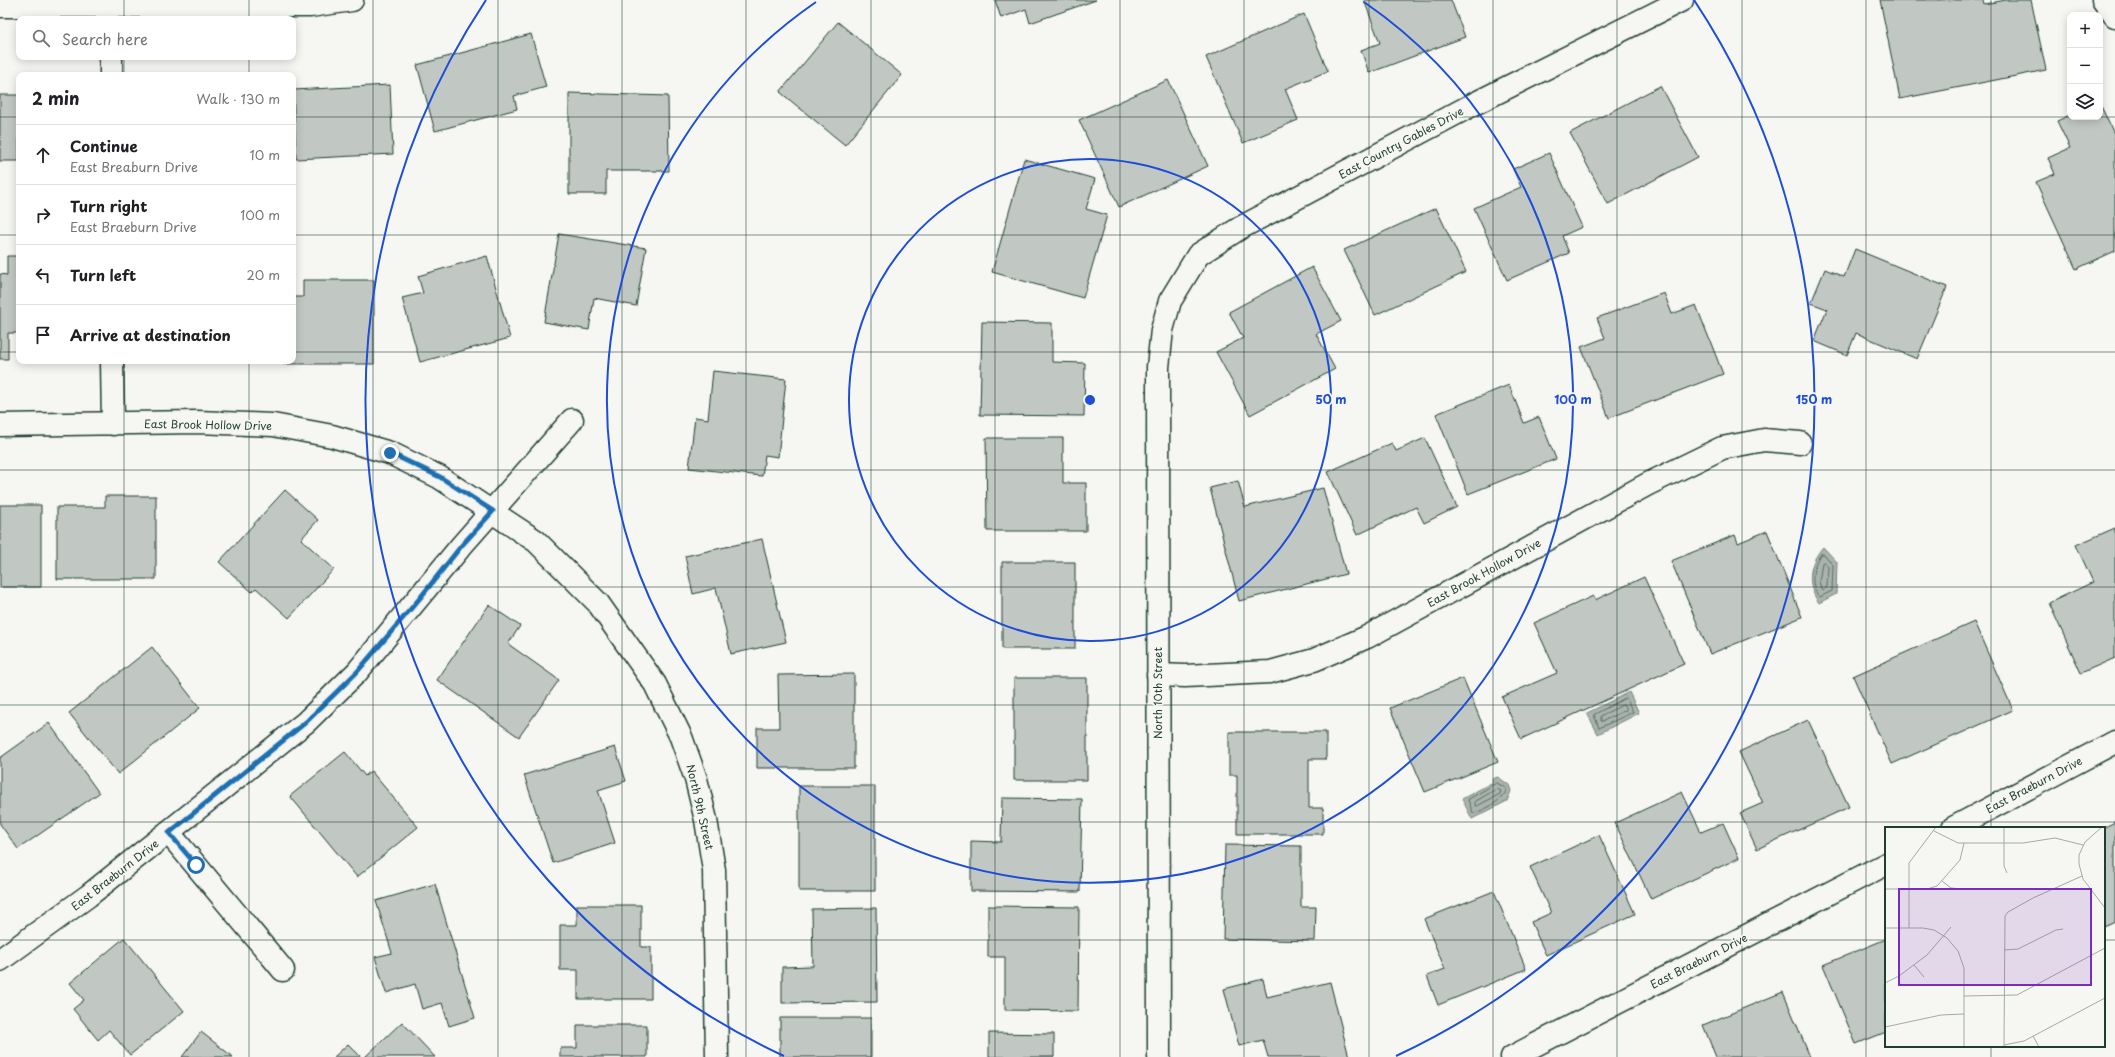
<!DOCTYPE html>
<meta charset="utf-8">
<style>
:root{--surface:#fff;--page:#f6f6f6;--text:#202124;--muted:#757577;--line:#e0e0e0}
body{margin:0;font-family:"Playpen Sans",sans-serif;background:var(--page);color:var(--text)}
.controls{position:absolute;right:12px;top:12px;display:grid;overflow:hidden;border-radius:8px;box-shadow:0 2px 10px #0003}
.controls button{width:36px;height:36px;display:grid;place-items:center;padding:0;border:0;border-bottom:1px solid var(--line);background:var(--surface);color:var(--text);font:20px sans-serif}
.stop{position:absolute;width:12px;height:12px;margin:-9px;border:3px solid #1f6fb2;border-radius:50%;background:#fff}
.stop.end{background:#1f6fb2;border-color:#fff;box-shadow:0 1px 4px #0008}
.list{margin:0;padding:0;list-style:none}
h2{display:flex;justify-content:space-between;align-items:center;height:52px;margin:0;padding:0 16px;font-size:17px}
h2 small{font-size:13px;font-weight:400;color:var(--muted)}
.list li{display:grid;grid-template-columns:26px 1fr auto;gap:12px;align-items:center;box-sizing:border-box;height:60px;padding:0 16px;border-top:1px solid var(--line)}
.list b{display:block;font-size:15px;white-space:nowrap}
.list p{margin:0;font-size:13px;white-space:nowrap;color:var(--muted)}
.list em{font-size:13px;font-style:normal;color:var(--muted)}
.icon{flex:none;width:22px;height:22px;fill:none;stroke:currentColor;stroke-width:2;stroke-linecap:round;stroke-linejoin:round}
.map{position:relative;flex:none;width:2115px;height:1057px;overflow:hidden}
.search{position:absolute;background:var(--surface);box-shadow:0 2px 10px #0003;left:16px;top:16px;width:280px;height:44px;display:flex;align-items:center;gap:10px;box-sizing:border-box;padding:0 14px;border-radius:8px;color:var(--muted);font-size:15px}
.panel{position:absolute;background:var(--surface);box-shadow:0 2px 10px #0003;left:16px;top:72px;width:280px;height:292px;border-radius:8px}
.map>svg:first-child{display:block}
.water{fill:#aab3ae;stroke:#72847d}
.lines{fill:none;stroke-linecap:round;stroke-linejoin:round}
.shore{stroke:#576c65;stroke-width:1}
.building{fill:#c1c8c3;stroke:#1f3d34}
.minor-casing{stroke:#1f3d34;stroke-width:25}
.minor{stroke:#f6f6f2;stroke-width:22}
.route{stroke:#1f6fb2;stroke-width:5}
.grid{fill:none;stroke:#1f3d34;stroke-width:1;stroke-opacity:0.55}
.ring{fill:none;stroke:#1d4ed8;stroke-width:2}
.labels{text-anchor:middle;stroke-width:3.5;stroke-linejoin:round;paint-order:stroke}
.street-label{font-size:11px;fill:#1f3d34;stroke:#f6f6f2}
.inset-road{fill:none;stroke:#a0aca6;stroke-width:1}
.view{fill:#7b2cbf;fill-opacity:0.15;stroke:#7b2cbf;stroke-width:2}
.inset-edge{fill:none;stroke:#1f3d34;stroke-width:2}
.centre{fill:#1d4ed8;stroke:#f6f6f2;stroke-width:2}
.ring-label{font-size:12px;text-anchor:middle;font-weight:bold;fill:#1d4ed8;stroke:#f6f6f2;stroke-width:3.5;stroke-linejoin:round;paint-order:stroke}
</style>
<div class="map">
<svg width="2115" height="1057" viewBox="0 0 2115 1057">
<rect width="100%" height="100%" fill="#f6f6f2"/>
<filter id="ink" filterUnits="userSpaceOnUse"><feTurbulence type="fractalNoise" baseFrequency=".025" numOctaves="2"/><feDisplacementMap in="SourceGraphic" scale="8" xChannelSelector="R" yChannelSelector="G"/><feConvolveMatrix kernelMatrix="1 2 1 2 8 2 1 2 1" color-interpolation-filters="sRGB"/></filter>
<g filter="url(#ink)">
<!-- water -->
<path class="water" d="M1823,547L1837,562L1836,594L1819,603C1806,585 1808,564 1823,547Z
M1629,692L1639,713L1598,734L1587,713Z
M1498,777L1509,785L1511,791L1507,801L1472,819L1462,799L1493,782L1492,779Z"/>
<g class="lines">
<!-- shore -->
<path class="shore" d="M1821,554H1824L1833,565L1832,591L1820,597C1809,588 1812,564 1821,554Z
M1824,562L1828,566L1827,587L1822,591L1819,582L1822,563Z
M1626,698L1633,712L1599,728L1594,715Z
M1623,705L1626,706V710L1603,721H1601V716Z
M1497,783L1506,788C1508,798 1482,812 1473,813L1468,800Z
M1497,789L1501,791L1500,794L1477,806H1475V802Z"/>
</g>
<!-- building -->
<path class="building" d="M995,0H1096L1030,23L1026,9L1001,18Z
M1364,0H1451L1465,37L1369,73L1361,50L1380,43Z
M1880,0H1983L1984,4L2006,0H2031L2046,70L1900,99Z
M1304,14L1328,71L1285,89L1298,120L1243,143L1206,57Z
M838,22L902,75L845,145L780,92Z
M531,34L546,87L514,96L517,109L435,131L417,65Z
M1168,80L1208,166L1119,207L1079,120Z
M390,85L393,154L296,159L293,90Z
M1660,86L1698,157L1608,204L1570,133Z
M569,93L668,96L669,171H606V194H569Z
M0,95H19V161H0Z
M2100,104L2115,136V251L2076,269L2036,182L2055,174L2048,158L2070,148L2057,121L2070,115V117H2100Z
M1549,153L1582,227L1562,236L1569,253L1507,280L1474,208L1521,187L1513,169Z
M1024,159L1095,179L1086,209L1107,215L1083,298L992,272Z
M1436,208L1466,272L1375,315L1344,250Z
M559,234L646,248L636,306L594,298L589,330L544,322Z
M1855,249L1947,287L1917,359L1856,333L1847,355L1814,341L1827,309L1811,303L1825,269L1844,277Z
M7,256H19V333H8V359H0V274L7,275Z
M487,256L510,338L420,362L402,298L423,293L418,276Z
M1312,267L1341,321L1316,334L1335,369L1250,415L1216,352L1243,338L1229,312Z
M303,280H374V364H283V361H293V297H303Z
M1664,293L1672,314L1696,305L1723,374L1609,418L1581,347L1605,338L1597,318Z
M982,322L1052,323V362L1085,363L1084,416L980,415Z
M713,371L786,379L778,457L765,455L762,476L689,468L695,417L708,419Z
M1509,385L1524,423L1539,417L1556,459L1468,494L1436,414Z
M986,438H1063V483H1086V531H987Z
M1425,438L1457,507L1424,523L1416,507L1357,535L1328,472L1392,443L1396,451Z
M1238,481L1245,507L1323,488L1346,574L1239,601L1210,488Z
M285,490L318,520L301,539L334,569L289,618L256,588L252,592L219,562Z
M105,496H156V579H57V507H105Z
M0,505H41V587H0Z
M2115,528V658L2081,673L2049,603L2093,582L2076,545Z
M1767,531L1802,617L1710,654L1671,561L1735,535L1738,543Z
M762,539L786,642L731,654L716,588L693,594L685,556Z
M1002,562H1075V649H1002Z
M1644,577L1684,664L1521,739L1502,697L1557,673L1534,623L1593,596L1595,600Z
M489,605L520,626L508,644L559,680L519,737L437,680Z
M1974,622L2013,710L1892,764L1853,676Z
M152,647L200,708L118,774L69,713Z
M854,674V768H757V728H779L778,675Z
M1014,678H1087V780H1014Z
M1463,678L1498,762L1425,792L1390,708Z
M1808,720L1849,807L1757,849L1740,813L1763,803L1739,752Z
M49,723L99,793L18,849L0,824V758Z
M1229,732H1326V759H1309V808H1323V834H1237V775H1229Z
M615,747L626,781L598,790L615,843L553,863L524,775Z
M345,752L365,776L371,771L418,827L357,877L290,796Z
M799,786H875V891H799Z
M1682,792L1701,832L1723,823L1739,858L1651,899L1615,823Z
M1002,798L1082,799L1080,892L971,891V841L1001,842Z
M2115,822V922L2104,927L2103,828Z
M1599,835L1635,914L1546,955L1531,922L1551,913L1530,867Z
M1225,845L1301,846V907H1316L1315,941L1223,939Z
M435,884L475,1018L449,1026L442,1003L422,1009L415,984L386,993L375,957L392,953L376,901Z
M1494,891L1526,969L1438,1005L1427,976L1445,969L1424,919Z
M577,905H641V947H651V999H578V970H560V925H577Z
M988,906L1079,907L1078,1011L1005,1010V957H988Z
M876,908L877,1002L782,1003V967L813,966L812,909Z
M124,938L184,1011L130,1055L109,1030L98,1040L73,1009L84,1000L70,983Z
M1886,939V1032L1856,1044L1823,965Z
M1263,979L1267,997L1330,982L1349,1057H1268L1263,1040L1239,1046L1224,989Z
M1783,992L1810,1057H1716L1703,1025Z
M780,1018H871V1057H780Z
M402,1022L435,1057H365Z
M577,1025H647V1057H560V1048H577Z
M201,1032L233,1057H182Z
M989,1033L1054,1034V1057H989Z
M348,1044L361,1057H334Z"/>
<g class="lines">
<!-- minor casing -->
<g class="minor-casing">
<path id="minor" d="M2103,0L2115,16
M0,6H310L352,0
M111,57V75
M112,361L113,424
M0,425L197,422L273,425L332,436L390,453L439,477L536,541L598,603L655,684L681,737L696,779L706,820L714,870L717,1057
M1158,675L1185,676L1270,672L1314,660L1367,637L1648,484L1722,448L1764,440L1800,443
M1953,828L2115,742
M169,833L283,970
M0,960L88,896L306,722L357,672L462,545L572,420
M1159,1057L1158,367L1162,330L1170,301L1198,255L1240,228L1472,105L1682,0
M1512,1057L1886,864"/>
</g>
<!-- minor -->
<use href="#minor" class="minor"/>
</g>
</g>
<g class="lines" filter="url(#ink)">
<!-- route -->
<path class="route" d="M196,865L169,833L306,722L357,672L420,598L462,545L493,511L440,477L390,453"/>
</g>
<!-- grid -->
<path class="grid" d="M124,0V19M249,0V19M373,0V1057M498,0V1057M622,0V1057M746,0V1057M871,0V1057M995,0V1057M1120,0V1057M1244,0V1057M1369,0V1057M1493,0V1057M1617,0V1057M1742,0V1057M1866,0V1057M1991,0V828M124,57V75M249,57V75M0,117H19M293,117H2115M0,235H19M293,235H2115M0,352H19M293,352H2115M124,361V1057M249,361V1057M0,470H2115M0,587H2115M0,705H2115M0,822H2115M0,940H1886M2104,940H2115M1991,1046V1057"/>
<!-- distance rings -->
<g class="ring">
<circle cx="1090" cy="400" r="241"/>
<path d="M1364 2A483 483 0 1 1 816 2"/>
<path d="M784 1056A724 724 0 0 1 486 0M1694 0A724 724 0 0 1 1396 1056"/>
</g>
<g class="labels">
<!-- street labels -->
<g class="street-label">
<text transform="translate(1401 143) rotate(-28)" y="4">East Country Gables Drive</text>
<text transform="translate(208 425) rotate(1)" y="4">East Brook Hollow Drive</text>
<text transform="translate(1484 573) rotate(-29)" y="4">East Brook Hollow Drive</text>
<text transform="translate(1158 693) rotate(-90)" y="4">North 10th Street</text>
<text transform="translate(2034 785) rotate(-28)" y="4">East Braeburn Drive</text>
<text transform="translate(700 807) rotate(77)" y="4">North 9th Street</text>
<text transform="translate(115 875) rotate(-38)" y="4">East Braeburn Drive</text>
<text transform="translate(1699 961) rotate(-27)" y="4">East Braeburn Drive</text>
</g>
</g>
<!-- overview -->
<g transform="translate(1885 827)">
<rect width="220" height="220" fill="#f6f6f2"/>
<path class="inset-road" d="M119,0V39L122,46M217,0L200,15L194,28V37L198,52L220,81M49,4L73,16H138L170,11L198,18M57,54L66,61L78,62M0,62H42L52,59L75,33L79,16M0,101H38L49,103L62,111L73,124L79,141V220M24,101V36L51,0M119,123L133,122L171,103L178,102M29,138L39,150M0,156L14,149L42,128L66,100M79,169L132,168L220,121M0,200L56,188L79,187M148,209L154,220M119,218L139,214L220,171M119,220L120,89L123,85L148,71L197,49"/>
<path class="view" d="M14,62H206V158H14Z"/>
<rect width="220" height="220" class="inset-edge"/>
</g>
<circle cx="1090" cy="400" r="6" class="centre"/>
<g class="ring-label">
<text x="1331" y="404">50 m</text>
<text x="1573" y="404">100 m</text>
<text x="1814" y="404">150 m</text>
</g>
</svg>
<div class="controls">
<button>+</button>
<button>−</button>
<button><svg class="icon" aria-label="layers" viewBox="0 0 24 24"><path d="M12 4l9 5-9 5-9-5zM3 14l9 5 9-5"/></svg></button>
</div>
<div class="stop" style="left:196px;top:865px"></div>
<div class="stop end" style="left:390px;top:453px"></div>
<div class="search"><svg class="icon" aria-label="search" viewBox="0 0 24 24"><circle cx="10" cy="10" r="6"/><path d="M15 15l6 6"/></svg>Search here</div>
<section class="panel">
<h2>2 min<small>Walk · 130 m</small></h2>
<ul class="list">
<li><svg class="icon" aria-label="ahead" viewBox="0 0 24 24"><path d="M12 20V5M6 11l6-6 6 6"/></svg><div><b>Continue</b><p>East Breaburn Drive</p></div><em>10 m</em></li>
<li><svg class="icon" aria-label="right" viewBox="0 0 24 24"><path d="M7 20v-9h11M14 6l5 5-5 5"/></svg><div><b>Turn right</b><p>East Braeburn Drive</p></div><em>100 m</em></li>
<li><svg class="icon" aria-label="left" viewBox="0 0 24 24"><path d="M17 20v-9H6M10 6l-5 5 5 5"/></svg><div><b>Turn left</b></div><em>20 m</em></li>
<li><svg class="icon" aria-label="arrive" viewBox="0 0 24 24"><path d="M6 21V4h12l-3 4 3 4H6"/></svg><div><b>Arrive at destination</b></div></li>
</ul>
</section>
</div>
